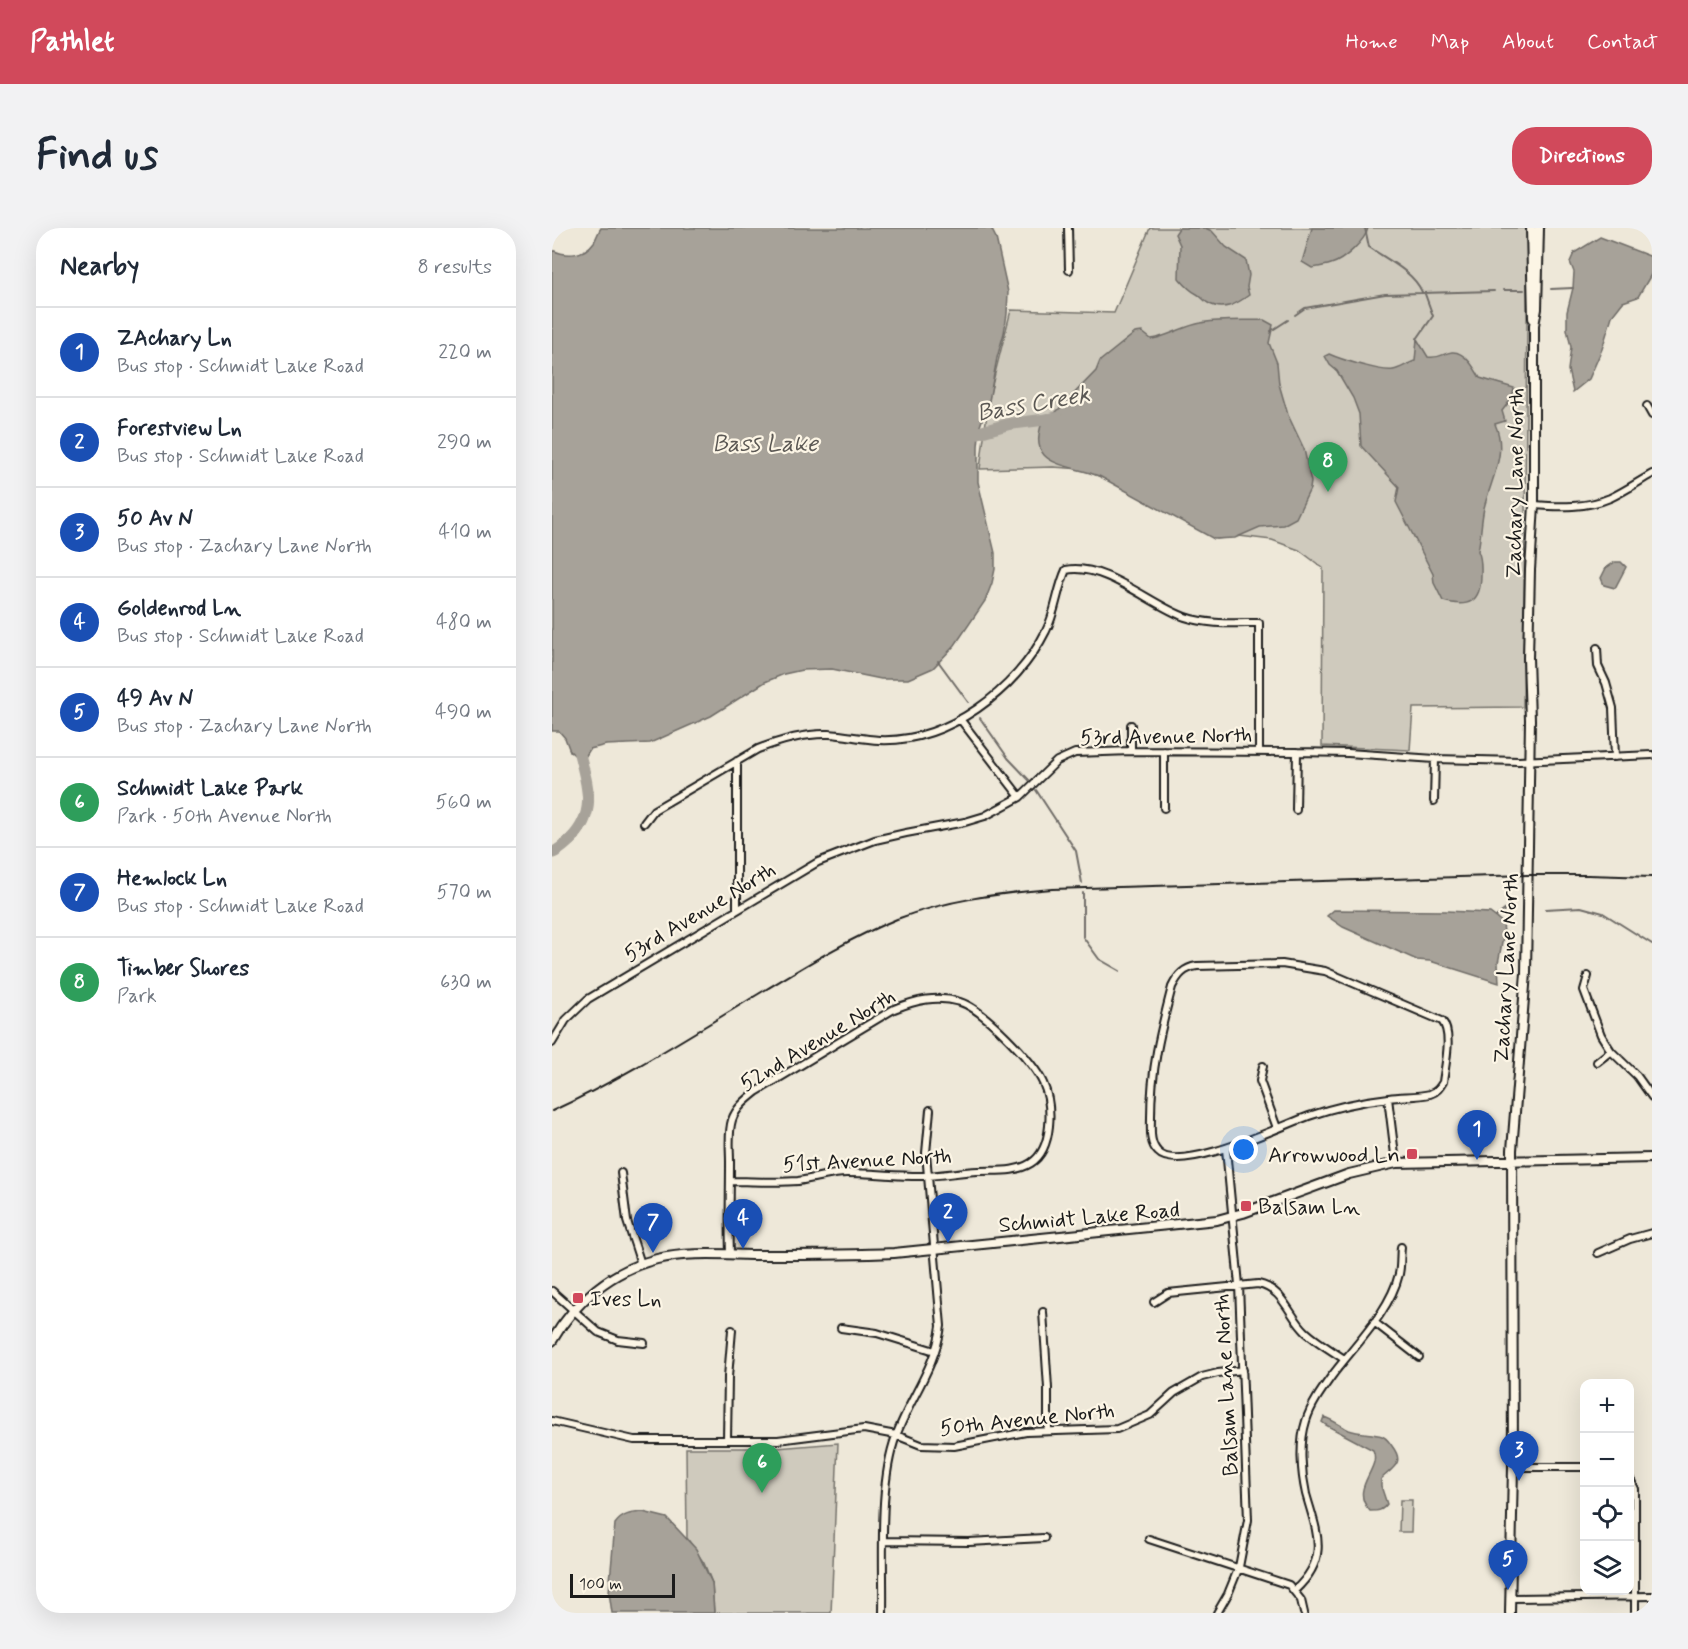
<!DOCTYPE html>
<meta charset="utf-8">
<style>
:root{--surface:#fff;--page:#f2f2f3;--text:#1f2937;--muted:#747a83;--line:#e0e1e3;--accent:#d1495b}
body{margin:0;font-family:Mynerve,sans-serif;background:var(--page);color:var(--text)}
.controls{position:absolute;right:18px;bottom:18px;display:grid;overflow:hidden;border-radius:12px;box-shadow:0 6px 24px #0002}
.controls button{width:54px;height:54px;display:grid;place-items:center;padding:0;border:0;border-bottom:2px solid var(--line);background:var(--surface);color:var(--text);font:30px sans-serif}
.scale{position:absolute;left:18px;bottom:15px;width:105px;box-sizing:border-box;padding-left:6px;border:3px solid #1c1c1c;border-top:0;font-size:16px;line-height:21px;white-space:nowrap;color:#1c1c1c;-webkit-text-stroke:4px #fcf5e5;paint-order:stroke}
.you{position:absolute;left:692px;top:922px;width:21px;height:21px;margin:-15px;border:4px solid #fff;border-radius:50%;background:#1a73e8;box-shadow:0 0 0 9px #1a73e833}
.badge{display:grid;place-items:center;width:39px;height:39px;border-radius:50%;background:var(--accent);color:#fff;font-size:20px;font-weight:700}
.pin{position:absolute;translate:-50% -50px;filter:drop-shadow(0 2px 3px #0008)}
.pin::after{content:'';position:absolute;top:32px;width:21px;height:18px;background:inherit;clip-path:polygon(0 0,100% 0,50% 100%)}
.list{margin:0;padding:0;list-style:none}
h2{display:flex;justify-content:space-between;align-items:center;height:78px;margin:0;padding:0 24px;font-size:26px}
h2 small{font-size:20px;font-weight:400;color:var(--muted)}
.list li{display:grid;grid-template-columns:39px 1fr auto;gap:18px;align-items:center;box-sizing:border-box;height:90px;padding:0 24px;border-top:2px solid var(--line)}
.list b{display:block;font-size:22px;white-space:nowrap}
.list p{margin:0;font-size:20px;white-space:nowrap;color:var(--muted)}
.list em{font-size:20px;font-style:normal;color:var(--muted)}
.icon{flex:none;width:33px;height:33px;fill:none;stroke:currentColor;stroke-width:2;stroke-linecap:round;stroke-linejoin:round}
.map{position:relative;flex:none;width:1100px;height:1385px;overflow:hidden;border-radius:24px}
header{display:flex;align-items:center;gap:36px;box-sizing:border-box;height:84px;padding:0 30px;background:var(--accent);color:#fff}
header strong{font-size:28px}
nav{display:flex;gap:33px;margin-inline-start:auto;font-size:21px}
.intro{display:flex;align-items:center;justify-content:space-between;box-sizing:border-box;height:144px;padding:0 36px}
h1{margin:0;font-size:42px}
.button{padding:15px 27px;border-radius:24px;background:var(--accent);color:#fff;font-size:21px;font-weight:700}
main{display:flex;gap:36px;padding:0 36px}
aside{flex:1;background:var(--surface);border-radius:24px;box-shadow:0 6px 24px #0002}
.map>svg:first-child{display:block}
.green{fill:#cfcabd;stroke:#76736c;stroke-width:1.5}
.water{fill:#a7a299;stroke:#6f6c67;stroke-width:1.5}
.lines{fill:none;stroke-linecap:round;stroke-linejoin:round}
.stream{stroke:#6f6c67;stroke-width:2}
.river{stroke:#a7a299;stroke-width:12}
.minor-casing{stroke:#1c1c1c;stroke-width:10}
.tertiary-casing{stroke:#1c1c1c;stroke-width:12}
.minor{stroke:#fcf5e5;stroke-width:6}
.tertiary{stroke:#fcf5e5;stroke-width:8}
.rail{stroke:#1c1c1c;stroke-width:2}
.poi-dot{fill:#d1495b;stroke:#fcf5e5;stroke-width:2}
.labels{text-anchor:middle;stroke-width:4.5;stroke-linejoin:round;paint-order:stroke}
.street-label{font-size:22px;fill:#1c1c1c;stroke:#fcf5e5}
.poi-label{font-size:22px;fill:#1c1c1c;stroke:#fcf5e5;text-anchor:start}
.water-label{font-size:24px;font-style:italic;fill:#5b5854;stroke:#fcf5e5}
</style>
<header>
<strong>Pathlet</strong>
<nav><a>Home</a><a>Map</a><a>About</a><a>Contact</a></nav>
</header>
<div class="intro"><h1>Find us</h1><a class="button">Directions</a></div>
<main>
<aside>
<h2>Nearby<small>8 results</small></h2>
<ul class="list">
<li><span class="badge" style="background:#1a4fb4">1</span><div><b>ZAchary Ln</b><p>Bus stop · Schmidt Lake Road</p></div><em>220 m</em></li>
<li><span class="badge" style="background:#1a4fb4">2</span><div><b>Forestview Ln</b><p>Bus stop · Schmidt Lake Road</p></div><em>290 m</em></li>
<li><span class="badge" style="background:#1a4fb4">3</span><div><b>50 Av N</b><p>Bus stop · Zachary Lane North</p></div><em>410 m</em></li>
<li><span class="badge" style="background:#1a4fb4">4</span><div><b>Goldenrod Ln</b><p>Bus stop · Schmidt Lake Road</p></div><em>480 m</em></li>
<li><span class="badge" style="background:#1a4fb4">5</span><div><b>49 Av N</b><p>Bus stop · Zachary Lane North</p></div><em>490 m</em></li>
<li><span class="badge" style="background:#2e9e5b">6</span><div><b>Schmidt Lake Park</b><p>Park · 50th Avenue North</p></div><em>560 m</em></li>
<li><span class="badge" style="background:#1a4fb4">7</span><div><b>Hemlock Ln</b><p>Bus stop · Schmidt Lake Road</p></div><em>570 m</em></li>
<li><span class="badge" style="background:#2e9e5b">8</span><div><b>Timber Shores</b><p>Park</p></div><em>630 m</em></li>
</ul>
</aside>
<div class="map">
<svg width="1100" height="1385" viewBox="0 0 1100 1385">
<rect width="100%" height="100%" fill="#eee8d9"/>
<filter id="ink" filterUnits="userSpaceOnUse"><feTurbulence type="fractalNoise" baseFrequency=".0167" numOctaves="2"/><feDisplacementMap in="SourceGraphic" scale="12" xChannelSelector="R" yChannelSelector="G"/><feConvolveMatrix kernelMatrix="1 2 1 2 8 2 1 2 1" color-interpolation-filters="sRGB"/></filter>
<g filter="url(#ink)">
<!-- green -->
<path class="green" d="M598,0H976L971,479L861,480L858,522L770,518L771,340L747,322L720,312L687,308L665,311L556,252L530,241L501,239L428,241L437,169L459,82L562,85Z
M286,1215L279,1385H162L160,1355L152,1335L135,1310L134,1220H225Z
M848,1272H860L859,1304H847Z"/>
<!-- water -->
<path class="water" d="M49,0H439L444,10L456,64L455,86L452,105L445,130L437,173L428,198L426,218V254L443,325V341L440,355L433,373L403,417L381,440L356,451H329L280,441L250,442L232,446L213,454L159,488L98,515L54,517L38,521L30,534L18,523L13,510L7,503H0V22C15,29 32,28 42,14C45,9 46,4 49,0Z
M627,0H653L660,3L674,19L694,32L697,47L695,59L697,67C685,76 671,84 656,75C652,73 649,68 645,66C637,62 633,57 627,50L628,17L623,6Z
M760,0H816C814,12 791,33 779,36C773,38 766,39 760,40L750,34Z
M1048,9L1100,29V45L1086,69L1071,74L1060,88L1050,121L1037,151L1021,164L1016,142L1019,119L1015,101V84L1021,60L1022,44L1018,34L1022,25Z
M712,92L721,97L717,115L725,135L727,156L736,187L752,221L759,254L758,261L744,290L731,297L708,299L683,310L662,311L547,248C513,235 470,239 493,187L503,185L544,143L548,133L583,105L590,104L599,111C610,111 634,97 649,95C669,91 692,93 712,92Z
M865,111L876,129C888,131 891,125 900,124C913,123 923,141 928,150L962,160L960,170L950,183L953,193L943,196C956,225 939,251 932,280C929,294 929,309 926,323C930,331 929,339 929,347C929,375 916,380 891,373L882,355L881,346L844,274L847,259L809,218L807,186L801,170L785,143L778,137L773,128L777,126C788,131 829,144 841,142C848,141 856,135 863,133Z
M1063,334H1069L1074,339L1063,360L1052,357L1049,350L1054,340Z
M782,682L894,683L938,685L951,695L952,705L946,735L947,755L878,733L865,732L791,699L775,688Z
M772,1189C781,1192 789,1198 797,1202C808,1206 820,1205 830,1208C835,1210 837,1214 840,1218C853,1235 842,1239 829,1251V1258L835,1276C830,1283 826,1283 818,1283C796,1259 830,1242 821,1222L774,1197L770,1194Z
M91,1284L115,1290L144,1321L160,1355L162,1385H60L57,1364L63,1296C70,1286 79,1285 91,1284Z"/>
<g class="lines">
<!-- stream -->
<path class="stream" d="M813,0L817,19C834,31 862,44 870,64
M999,61L1021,60
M952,62H972
M743,87L753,80L833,66L942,63
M719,103L736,92
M865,113V111L881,88L873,66
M386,433L416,474
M428,490L456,530L477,552
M484,562L524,623L530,655
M531,665V709L547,731L568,743
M993,681L1029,679L1051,685L1100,716
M944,689L955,680"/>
<!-- river -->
<path class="river" d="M414,208L457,196L506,190
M0,625C8,622 12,617 19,611C47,583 34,554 26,520"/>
<!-- minor casing -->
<g class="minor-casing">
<path id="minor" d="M516,0L517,42
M1095,178L1100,187
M982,277C1007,279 1035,280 1058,270C1073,263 1086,254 1100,246
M1045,420L1046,438L1054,455L1061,480L1063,529
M408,491L468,569
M579,497V523
M612,523V580
M185,533V681
M882,573L883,531
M744,582L745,524
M92,595L102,582L206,521C229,512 252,505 277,506C294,507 310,511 327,512C395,515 465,462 494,403C504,384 505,361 514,342C552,334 599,377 633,389C657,397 682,395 707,395V523
M730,736L773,743L890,793C901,805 893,838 891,854C888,859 885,864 878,866C865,869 850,868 837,870C810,873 783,879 757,888C729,898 627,947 606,924C597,915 599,901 599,889C599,841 608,805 620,759C626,747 632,740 645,738Z
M1036,748L1032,762L1049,807L1059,823L1085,848L1100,869
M0,815L14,792L36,771L266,634L323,612L354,605L413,594L433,588L468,569L505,533L523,525L579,523L745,524L796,525L883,531L967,533L1100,527
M1045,834L1059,823
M711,838L708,853L725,900
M836,870L844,935
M69,945L75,993L89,1036
M1046,1025L1078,1011L1100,1005
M178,1027C177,996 178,965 178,934C178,921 176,905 180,892C184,880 194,872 204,864L342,781C364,772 385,767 408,774C431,781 481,833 491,855C501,877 501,921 479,935C463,945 444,942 426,943C406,944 387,948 367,948C343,948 319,945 295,945C278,945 262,951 246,953C223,955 200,953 178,953
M0,1063L46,1104L66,1112L92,1115
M602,1074L616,1065L706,1056C732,1061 736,1087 754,1104C765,1114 779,1122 792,1131
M491,1084L496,1160V1203
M822,1094L867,1129
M289,1100L325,1105L383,1123
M0,1193L82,1212H226L312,1201L344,1207L369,1217L402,1218L474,1204L565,1201L598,1187L622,1165L650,1149L666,1145L691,1142
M175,1212L176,1149L180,1102
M961,1239H1032
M1078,1251L1083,1261V1385
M597,1311L737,1357L749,1372L752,1385
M332,1313L417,1314L492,1310
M743,1362C778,1330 765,1305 754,1266C749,1244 747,1215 754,1193C759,1177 769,1163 779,1149C801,1119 838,1084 847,1046C849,1037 848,1028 849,1019
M959,1370L1100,1368
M331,1385C332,1332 326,1256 344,1208C358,1170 384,1138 389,1098L374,925L378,882
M665,1385L676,1366L687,1339L696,1292L687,1057L674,921"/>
</g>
<!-- tertiary casing -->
<g class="tertiary-casing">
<path id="tertiary" d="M979,0L981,90
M0,1113C23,1073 60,1042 105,1031C139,1023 175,1027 210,1027C254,1027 298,1027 342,1025L665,992L691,985L797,946L844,935L1100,930
M958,1385L961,1239L960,922L974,745L978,492L976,430L978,342L982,277V97L985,81L987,0"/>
</g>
<!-- minor -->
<use href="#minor" class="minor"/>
<!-- tertiary -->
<use href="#tertiary" class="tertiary"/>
<!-- rail -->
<path class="rail" d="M0,883C74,849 143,804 213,762C256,736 298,710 345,691C395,672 447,665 500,661L976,647H1036L1100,649"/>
</g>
</g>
<!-- markers -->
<g class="poi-dot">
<rect x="854" y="920" width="12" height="12" rx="3"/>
<rect x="688" y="972" width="12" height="12" rx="3"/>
<rect x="20" y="1064" width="12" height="12" rx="3"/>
</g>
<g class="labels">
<!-- street labels -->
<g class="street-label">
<text transform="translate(962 255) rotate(-89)" y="8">Zachary Lane North</text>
<text transform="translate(614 507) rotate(-1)" y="8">53rd Avenue North</text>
<text transform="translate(147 683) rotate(-31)" y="8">53rd Avenue North</text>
<text transform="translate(953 740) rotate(-87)" y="8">Zachary Lane North</text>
<text transform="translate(265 811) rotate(-31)" y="8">52nd Avenue North</text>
<text transform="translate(315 931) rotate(-3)" y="8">51st Avenue North</text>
<text transform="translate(537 988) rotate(-5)" y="8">Schmidt Lake Road</text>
<text transform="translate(673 1157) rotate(-93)" y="8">Balsam Lane North</text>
<text transform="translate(475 1190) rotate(-6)" y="8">50th Avenue North</text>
</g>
<!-- poi labels -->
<g class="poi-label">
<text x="848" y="934" text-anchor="end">Arrowwood Ln</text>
<text x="706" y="986">Balsam Ln</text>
<text x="38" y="1078">Ives Ln</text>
</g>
<!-- water labels -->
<g class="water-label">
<text transform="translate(481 175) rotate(-10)" y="8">Bass Creek</text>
<text x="213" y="223">Bass Lake</text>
</g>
</g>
</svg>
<div class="controls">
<button>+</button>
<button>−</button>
<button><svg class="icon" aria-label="locate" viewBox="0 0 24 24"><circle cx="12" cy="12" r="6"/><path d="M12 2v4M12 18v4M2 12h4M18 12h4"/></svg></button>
<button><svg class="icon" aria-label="layers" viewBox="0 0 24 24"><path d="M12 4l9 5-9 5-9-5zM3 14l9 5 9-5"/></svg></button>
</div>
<div class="scale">100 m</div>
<div class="you"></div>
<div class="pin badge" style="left:925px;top:932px;background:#1a4fb4">1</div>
<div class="pin badge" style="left:396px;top:1015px;background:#1a4fb4">2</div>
<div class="pin badge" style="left:967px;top:1253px;background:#1a4fb4">3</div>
<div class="pin badge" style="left:191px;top:1021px;background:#1a4fb4">4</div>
<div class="pin badge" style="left:956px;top:1362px;background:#1a4fb4">5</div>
<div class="pin badge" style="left:210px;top:1265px;background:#2e9e5b">6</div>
<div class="pin badge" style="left:101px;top:1025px;background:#1a4fb4">7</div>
<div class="pin badge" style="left:776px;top:264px;background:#2e9e5b">8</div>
</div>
</main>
